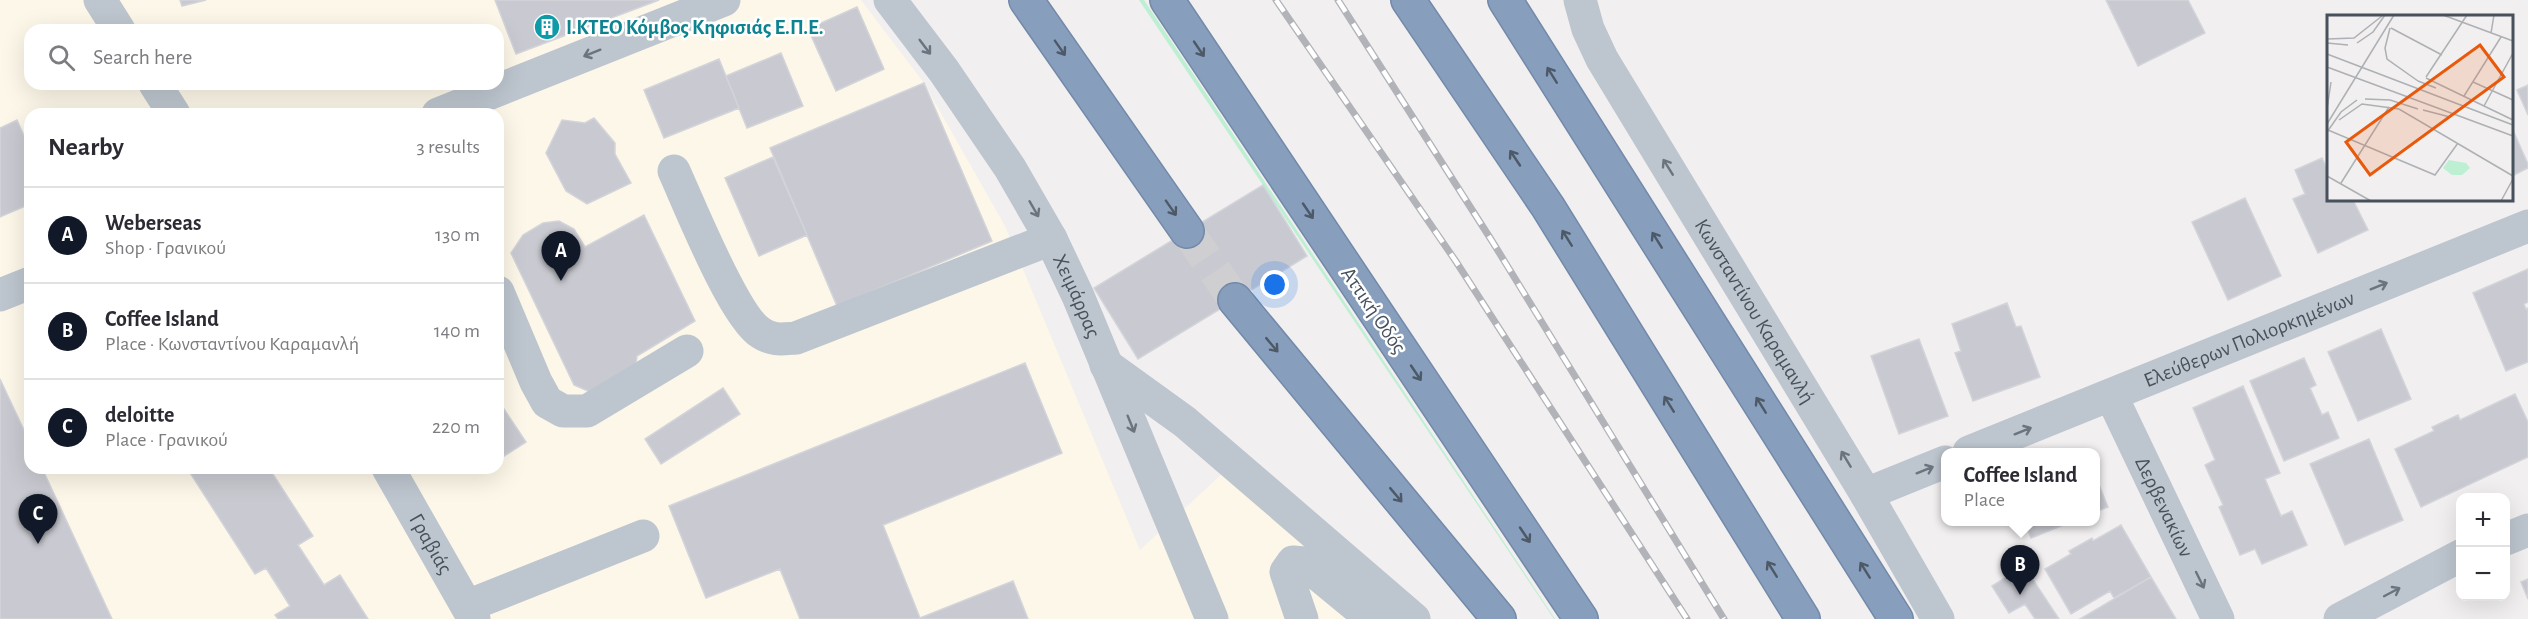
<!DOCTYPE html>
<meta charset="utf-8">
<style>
:root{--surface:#fff;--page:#f7f7f7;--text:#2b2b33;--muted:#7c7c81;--line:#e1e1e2;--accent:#111827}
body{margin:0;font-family:"Alegreya Sans",sans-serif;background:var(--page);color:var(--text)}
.controls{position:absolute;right:18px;bottom:18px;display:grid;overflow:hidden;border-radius:12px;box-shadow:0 6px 24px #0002}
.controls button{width:54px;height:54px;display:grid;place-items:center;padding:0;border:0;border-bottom:2px solid var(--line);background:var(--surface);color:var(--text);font:30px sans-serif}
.you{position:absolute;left:1275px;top:285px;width:21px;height:21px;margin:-15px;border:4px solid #fff;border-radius:50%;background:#1a73e8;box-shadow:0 0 0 9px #1a73e833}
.badge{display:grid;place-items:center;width:39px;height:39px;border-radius:50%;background:var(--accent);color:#fff;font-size:20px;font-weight:700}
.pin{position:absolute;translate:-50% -50px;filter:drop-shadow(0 2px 3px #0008)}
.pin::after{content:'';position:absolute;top:32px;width:21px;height:18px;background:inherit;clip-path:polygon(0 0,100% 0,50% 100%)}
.popup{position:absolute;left:1941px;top:448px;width:159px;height:78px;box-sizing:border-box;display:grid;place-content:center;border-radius:12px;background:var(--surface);filter:drop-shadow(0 2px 4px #0005);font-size:20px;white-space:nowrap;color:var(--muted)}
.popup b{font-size:22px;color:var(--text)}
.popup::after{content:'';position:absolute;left:50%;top:100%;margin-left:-12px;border:12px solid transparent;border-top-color:var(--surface)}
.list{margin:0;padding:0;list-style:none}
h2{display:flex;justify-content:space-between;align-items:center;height:78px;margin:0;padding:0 24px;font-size:26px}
h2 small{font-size:20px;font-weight:400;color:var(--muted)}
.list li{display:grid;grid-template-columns:39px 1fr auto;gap:18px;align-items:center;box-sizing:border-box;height:96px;padding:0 24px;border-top:2px solid var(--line)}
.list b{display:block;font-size:22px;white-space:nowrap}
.list p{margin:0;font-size:20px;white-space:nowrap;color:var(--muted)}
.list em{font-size:20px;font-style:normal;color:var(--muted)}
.icon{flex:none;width:33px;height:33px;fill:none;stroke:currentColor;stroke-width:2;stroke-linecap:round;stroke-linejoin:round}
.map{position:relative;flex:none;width:2528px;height:619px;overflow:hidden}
.search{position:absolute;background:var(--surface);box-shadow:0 6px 24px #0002;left:24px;top:24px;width:480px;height:66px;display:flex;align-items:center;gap:15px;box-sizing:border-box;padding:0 21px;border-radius:18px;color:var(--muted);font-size:22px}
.panel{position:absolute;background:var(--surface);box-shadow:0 6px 24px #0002;left:24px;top:108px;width:480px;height:366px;border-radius:18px}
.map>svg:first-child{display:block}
.commercial{fill:#fcf7e8;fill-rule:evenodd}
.green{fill:#bdefd3}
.building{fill:#c9cad1;stroke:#d3d4da;stroke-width:1.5}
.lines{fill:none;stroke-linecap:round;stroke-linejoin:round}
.highway-tunnel{stroke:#cfcfd2;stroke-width:33;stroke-dasharray:33 16;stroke-linecap:butt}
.highway-casing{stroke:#7289a9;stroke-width:36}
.minor{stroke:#bdc5ce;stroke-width:33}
.highway{stroke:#879ebd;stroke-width:33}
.rail-casing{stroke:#b1b3b9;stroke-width:7}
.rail{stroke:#fff;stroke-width:4.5;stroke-dasharray:14;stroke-linecap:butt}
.oneway{stroke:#6a747e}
.oneway2{stroke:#4d5966}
.labels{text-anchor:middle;stroke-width:5;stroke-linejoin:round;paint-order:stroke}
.culture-label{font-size:21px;font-weight:bold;fill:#0d838f;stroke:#fff;text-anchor:start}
.street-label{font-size:21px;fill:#47515c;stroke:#fff}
.inset-road{fill:none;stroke:#adb0b4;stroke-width:1.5}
.view{fill:#e8590c;fill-opacity:0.15;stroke:#e8590c;stroke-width:3}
.inset-edge{fill:none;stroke:#47515c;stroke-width:3}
</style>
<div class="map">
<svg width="2528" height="619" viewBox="0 0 2528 619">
<rect width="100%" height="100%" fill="#f1efef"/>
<!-- commercial -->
<path class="commercial" d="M0,0H861L924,83L1005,226L1140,550L1225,471L1396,619H0ZM30,30H498V84H30ZM30,114H498V468H30Z"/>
<!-- green -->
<path class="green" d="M1139,0H1144L1555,619H1554Z"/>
<!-- building -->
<path class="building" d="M180,0H206L182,6Z
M495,0H659L516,54Z
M2106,0H2188L2205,33L2138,66Z
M857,7L884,69L836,91L808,29Z
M781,53L803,106L747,128L726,76Z
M719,59L739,108L664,138L644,90Z
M924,83L992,241L837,306L770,148Z
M2528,85V115L2517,90Z
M594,118L615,143V154L631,183L587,204L566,191L546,153L562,120L585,123Z
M17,120L30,149V204L0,217V128Z
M2512,128L2528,164V168L2512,176Z
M773,157L807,235L759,256L725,178Z
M2322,158L2328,170V200H2353L2368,230L2318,253L2293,199L2305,194L2295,170Z
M1263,185L1307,256L1138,359L1094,288Z
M2245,198L2281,276L2228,300L2192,222Z
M644,215L695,321L637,356L636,364L590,392L574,385L511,253L523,235L543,223L559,221L574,229L585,247Z
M2528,269V302L2524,304L2526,309L2528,308V362L2506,371L2473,293Z
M2007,303L2016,327L2021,326L2040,377L1973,401L1955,353L1961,351L1952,324Z
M2381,329L2411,399L2358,421L2328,352Z
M1919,339L1948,416L1899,434L1871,356Z
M2304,358L2316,385L2310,388L2322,415L2328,412L2339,438L2284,461L2250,381Z
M1025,363L1062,453L883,525L920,618L1013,581L1028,619H800L780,569L706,598L669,506Z
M0,379L30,443V468H42L112,619H0Z
M2243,386L2280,473L2265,479L2281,516L2292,511L2307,545L2262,564L2255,549L2240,555L2219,507L2223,505L2205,465L2215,460L2193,408Z
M723,388L740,414L661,464L645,439Z
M2515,394L2528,422V457L2421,507L2395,449L2434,431L2432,427L2458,415L2460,420Z
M498,400L526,442L498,460Z
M2369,439L2403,520L2345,545L2310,464Z
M187,468H269L313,536L298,545L324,585L340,575L368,619H278L275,615L290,606L266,568L255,574Z
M2095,475L2108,507L2095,512Z
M2024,522H2071L2031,538Z
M2121,525L2151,577L2114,598L2110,591L2071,614L2045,569L2071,554L2069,551L2092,538L2093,541Z
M2024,566L2059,619H2035L2025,604L2009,613L1992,586Z
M2151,577L2176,619H2080Z
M2528,579V599L2521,582Z"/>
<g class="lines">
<!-- highway-tunnel -->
<path class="highway-tunnel" d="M1187,231L1235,300"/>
<!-- highway casing -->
<g class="highway-casing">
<path id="highway" d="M1026,0L1187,231
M1167,0L1581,619
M1408,0L1548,207L1803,619
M1505,0L1896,619
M1235,300L1499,619"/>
</g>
<!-- minor -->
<g class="minor">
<path d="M100,0L119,30"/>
<path id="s1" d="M890,0L944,71L1010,168L1051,239L1078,296L1212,619"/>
<path id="s2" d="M1580,0L1588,29L1602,59L1866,494L1938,619"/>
<path d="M155,84L174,114"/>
<path d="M438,114L724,0"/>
<path d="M674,171C689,204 734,317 761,333C773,341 782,339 796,338L1051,239"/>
<path d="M498,292L536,382L547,402L563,411H587L687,351"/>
<path d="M0,295L30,283"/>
<path d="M1106,365L1185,422L1414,619"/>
<path id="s3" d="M2111,395L2218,619"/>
<path id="s4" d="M1969,452L2528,226"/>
<path id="s5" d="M388,468L474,619"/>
<path d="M1866,494L1945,462"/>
<path d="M2506,539L2528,530"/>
<path d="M467,606L643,536"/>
<path d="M1302,619L1286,572L1293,562L1304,563L1372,619"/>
<path d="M2340,619L2460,556"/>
</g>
<!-- highway -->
<use href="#highway" class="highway"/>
<!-- rail casing -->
<g class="rail-casing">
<path id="rail" d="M1276,0L1455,260L1687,619
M1338,0L1492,241L1724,619"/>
</g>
<!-- rail -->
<use href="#rail" class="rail"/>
</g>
<!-- one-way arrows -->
<defs><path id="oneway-shaft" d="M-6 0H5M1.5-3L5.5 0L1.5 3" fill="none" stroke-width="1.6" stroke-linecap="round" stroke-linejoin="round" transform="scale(1.5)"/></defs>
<g class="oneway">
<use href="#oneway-shaft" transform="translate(925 47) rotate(53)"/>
<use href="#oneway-shaft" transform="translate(592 53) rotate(158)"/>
<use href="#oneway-shaft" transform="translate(1668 167) rotate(-122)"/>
<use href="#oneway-shaft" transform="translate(1034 209) rotate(60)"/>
<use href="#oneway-shaft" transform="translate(2379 286) rotate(-22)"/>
<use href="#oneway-shaft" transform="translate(1131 424) rotate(68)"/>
<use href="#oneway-shaft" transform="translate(2023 431) rotate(-22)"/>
<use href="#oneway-shaft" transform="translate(1846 459) rotate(-121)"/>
<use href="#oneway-shaft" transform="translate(1925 470) rotate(-22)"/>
<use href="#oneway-shaft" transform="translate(2200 580) rotate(64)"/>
<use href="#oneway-shaft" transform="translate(2392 592) rotate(-28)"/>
</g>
<g class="oneway2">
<use href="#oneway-shaft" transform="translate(1060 48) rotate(55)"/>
<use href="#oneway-shaft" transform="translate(1199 49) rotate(56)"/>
<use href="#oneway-shaft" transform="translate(1552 75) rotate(-122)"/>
<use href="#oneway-shaft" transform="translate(1515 158) rotate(-124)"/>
<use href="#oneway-shaft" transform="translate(1171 208) rotate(55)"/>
<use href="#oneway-shaft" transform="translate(1308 211) rotate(56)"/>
<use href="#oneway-shaft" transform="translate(1567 238) rotate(-122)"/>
<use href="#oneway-shaft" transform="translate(1657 240) rotate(-122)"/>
<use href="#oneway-shaft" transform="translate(1272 345) rotate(50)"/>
<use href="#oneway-shaft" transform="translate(1416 373) rotate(56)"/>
<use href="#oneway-shaft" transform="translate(1669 404) rotate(-122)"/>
<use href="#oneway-shaft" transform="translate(1761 405) rotate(-122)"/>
<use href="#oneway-shaft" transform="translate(1396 495) rotate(50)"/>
<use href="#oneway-shaft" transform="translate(1525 535) rotate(56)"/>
<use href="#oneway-shaft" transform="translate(1772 569) rotate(-122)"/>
<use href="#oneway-shaft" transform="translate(1865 570) rotate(-122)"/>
</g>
<!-- icons -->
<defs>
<g id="building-disc" transform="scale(1.35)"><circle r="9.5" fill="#0f9aa8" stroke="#fff"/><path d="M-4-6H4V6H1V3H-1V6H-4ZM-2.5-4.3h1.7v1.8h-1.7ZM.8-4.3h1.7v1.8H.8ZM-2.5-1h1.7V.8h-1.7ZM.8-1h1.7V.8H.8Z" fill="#fff"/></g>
</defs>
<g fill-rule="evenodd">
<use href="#building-disc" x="547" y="27"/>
</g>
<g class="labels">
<!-- culture labels -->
<g class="culture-label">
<text x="566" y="34">Ι.ΚΤΕΟ Κόμβος Κηφισιάς Ε.Π.Ε.</text>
</g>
<!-- street labels -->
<g class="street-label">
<text dy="7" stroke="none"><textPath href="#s1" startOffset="351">Χειμάρρας</textPath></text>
<text transform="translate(1374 310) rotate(56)" y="7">Αττική Οδός</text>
<text dy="7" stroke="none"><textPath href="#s2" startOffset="358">Κωνσταντίνου Καραμανλή</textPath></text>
<text dy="7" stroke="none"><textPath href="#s4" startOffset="302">Ελεύθερων Πολιορκημένων</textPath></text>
<text dy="7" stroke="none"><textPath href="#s3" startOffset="124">Δερβενακίων</textPath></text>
<text dy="7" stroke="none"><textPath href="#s5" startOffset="87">Γραβιάς</textPath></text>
</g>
</g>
<!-- overview -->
<g transform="translate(2327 15)">
<rect width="186" height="186" fill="#f1efef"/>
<path d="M122,145L139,148L143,153L135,160H125L116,153Z" fill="#bdefd3"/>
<path class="inset-road" d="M116,0L186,26M63,13L58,33L60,44L91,66M64,13L115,40M164,18L167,0M0,24L27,23L55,1M0,28L21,30M30,28L46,17L58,0M0,39L186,110M0,52L186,121M99,62L140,0M99,63L186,105M91,66L109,73M146,67L186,85M137,81L174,22M38,84L63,85L91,94M157,91L186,38M0,94L4,67M96,95L123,102M12,105L35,89L72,94L186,161M0,109L67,0M1,115L108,160L131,128M0,117L14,97L30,85M0,161L44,186M14,168L62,92M174,186L186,164"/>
<path class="view" d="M153,30L177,62L43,160L19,127Z"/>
<rect width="186" height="186" class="inset-edge"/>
</g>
</svg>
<div class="controls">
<button>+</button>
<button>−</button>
</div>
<div class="you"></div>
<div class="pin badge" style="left:561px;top:281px">A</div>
<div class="pin badge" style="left:2020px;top:595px">B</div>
<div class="popup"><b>Coffee Island</b>Place</div>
<div class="pin badge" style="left:38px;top:544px">C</div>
<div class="search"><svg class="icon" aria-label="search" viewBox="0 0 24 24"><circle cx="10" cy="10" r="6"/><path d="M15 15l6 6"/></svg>Search here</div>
<section class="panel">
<h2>Nearby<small>3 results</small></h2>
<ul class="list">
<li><span class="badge">A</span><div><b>Weberseas</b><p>Shop · Γρανικού</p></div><em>130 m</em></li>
<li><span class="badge">B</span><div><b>Coffee Island</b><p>Place · Κωνσταντίνου Καραμανλή</p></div><em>140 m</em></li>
<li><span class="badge">C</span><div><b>deloitte</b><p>Place · Γρανικού</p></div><em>220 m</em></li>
</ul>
</section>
</div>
